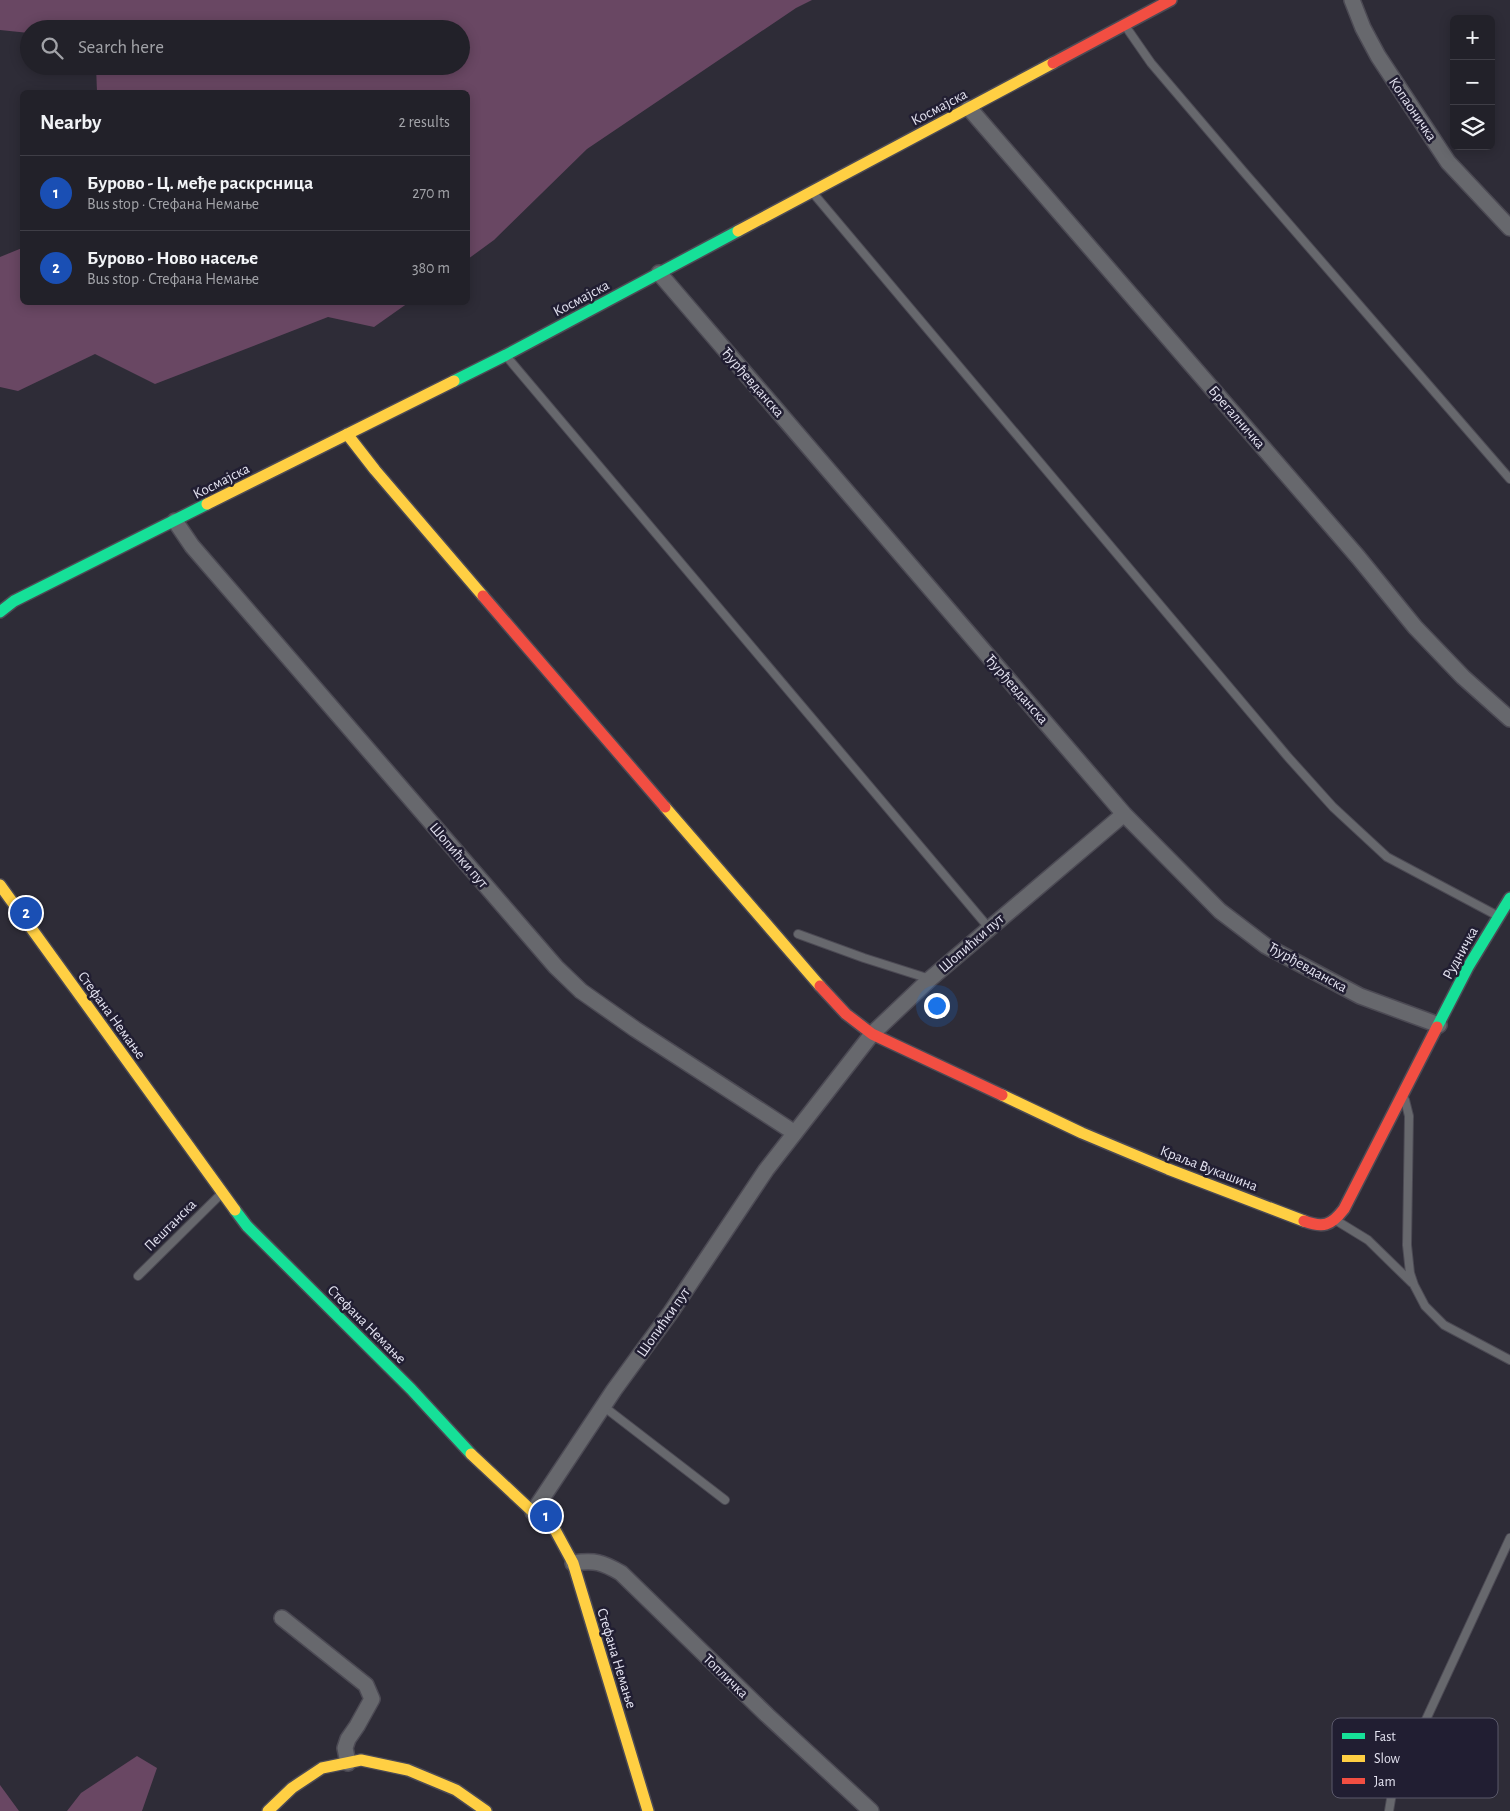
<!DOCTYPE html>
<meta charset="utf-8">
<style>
:root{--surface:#222129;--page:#2e2e35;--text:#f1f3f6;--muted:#a2a3a8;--line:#3f3e46;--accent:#a4a2af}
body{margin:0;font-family:"Alegreya Sans",sans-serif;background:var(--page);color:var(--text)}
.controls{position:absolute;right:15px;top:15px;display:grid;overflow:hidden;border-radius:8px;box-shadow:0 2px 12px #0003}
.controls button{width:45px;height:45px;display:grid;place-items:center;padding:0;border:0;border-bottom:1px solid var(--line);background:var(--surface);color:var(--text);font:25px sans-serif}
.you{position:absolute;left:936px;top:1005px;width:18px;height:18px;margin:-12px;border:4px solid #fff;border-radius:50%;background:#1a73e8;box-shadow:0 0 0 8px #1a73e833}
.badge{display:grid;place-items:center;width:32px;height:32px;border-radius:50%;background:var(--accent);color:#fff;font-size:16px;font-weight:700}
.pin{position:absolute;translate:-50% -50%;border:2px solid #fff;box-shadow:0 1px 5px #0006}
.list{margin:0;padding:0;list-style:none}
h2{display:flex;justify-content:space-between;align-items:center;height:65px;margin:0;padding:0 20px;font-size:21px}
h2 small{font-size:16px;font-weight:400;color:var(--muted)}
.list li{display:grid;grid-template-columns:32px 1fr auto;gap:15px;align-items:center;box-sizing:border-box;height:75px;padding:0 20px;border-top:1px solid var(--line)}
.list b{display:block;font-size:19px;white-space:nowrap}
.list p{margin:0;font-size:16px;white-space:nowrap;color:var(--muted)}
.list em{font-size:16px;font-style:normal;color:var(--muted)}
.icon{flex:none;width:28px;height:28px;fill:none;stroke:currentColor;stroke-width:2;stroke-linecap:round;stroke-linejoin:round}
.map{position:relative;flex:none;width:1510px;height:1811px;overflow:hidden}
.search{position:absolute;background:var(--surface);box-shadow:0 2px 12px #0003;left:20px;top:20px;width:450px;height:55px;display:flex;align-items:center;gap:12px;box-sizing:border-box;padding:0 18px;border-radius:28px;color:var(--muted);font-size:19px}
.panel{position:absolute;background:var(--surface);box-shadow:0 2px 12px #0003;left:20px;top:90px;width:450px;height:215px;border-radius:8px}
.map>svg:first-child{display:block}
.forest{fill:#694763}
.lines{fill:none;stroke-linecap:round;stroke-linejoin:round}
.lane-casing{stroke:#4c4a54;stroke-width:10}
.street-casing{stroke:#4c4a54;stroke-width:18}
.fast-casing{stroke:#4c4a54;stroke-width:14}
.slow-casing{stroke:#4c4a54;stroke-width:14}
.jam-casing{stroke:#4c4a54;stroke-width:14}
.lane{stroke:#67686d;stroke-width:8}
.street{stroke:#67686d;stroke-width:15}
.fast{stroke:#16e098;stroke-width:11}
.slow{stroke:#ffcf43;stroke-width:11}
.jam{stroke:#f24e42;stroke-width:11}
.labels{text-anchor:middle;stroke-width:5;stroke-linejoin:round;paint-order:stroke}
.street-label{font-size:15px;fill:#e3e2f0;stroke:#211e32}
.key{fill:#211e32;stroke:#5b596b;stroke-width:1}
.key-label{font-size:14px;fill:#e3e2f0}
</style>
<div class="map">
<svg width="1510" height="1811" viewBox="0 0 1510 1811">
<rect width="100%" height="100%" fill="#2e2c37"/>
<!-- forest -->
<path class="forest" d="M0,0H812L796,8L587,149L494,240L468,259V92H97L96,66H461V29H29V33L0,30Z
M22,248V302L408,303L374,327L328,317L155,384L95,354L18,391L0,387V257Z
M137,1756L157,1768L142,1811H67L81,1793Z
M0,1785L19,1811H0Z"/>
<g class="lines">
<!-- lane casing -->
<g class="lane-casing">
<path id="lane" d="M1126,27L1151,63L1243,171L1510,479
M813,193L1288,757L1333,807L1387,857L1498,916
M507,357L989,928
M798,934L864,958L930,979
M1405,1100L1409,1116L1407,1245L1410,1273L1414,1285L1425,1306L1444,1325L1510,1360
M1337,1221L1368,1240L1412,1283
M138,1276L222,1193
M603,1406L725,1500
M1389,1811L1392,1793L1510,1538"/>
</g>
<!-- street casing -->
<g class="street-casing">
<path id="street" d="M1352,0L1363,28L1378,56L1448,162L1510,228
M969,108L1358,557L1415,627L1463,677L1510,719
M659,273L1124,814L1220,911L1266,946L1360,996L1439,1025
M175,521L192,546L556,967L581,991L635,1029L795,1133
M533,1512L614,1390L671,1312L766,1170L872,1034L930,979L1124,814
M573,1563C595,1560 602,1562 621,1573L767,1715L871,1811
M282,1618L366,1685L372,1699L357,1726L348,1739L345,1748L348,1763"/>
</g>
<!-- fast casing -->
<g class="fast-casing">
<path id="fast" d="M454,381L506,355L738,231
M0,612L14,601L207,504
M1437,1027L1468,967L1510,898
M235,1210L247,1226L411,1389L471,1454"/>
</g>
<!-- slow casing -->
<g class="slow-casing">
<path id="slow" d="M738,231L1053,63
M347,434L375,470L483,596
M207,504L454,381
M665,807L820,986
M0,885L235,1210
M1002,1095L1082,1133L1168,1169L1304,1221
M471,1454L533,1512L554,1528L573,1563L648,1811
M268,1811L292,1788L322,1768L361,1760L408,1770L456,1790L486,1811"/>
</g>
<!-- jam casing -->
<g class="jam-casing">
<path id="jam" d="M1053,63L1171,0
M483,596L665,807
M820,986L846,1014L872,1034L1002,1095
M1304,1221C1323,1228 1331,1226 1344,1209L1437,1027"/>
</g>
<!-- lane -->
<use href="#lane" class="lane"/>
<!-- street -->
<use href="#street" class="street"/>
<!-- fast -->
<use href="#fast" class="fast"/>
<!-- slow -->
<use href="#slow" class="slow"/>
<!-- jam -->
<use href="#jam" class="jam"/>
</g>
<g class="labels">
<!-- street labels -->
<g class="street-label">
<text transform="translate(939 107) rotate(-28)" y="5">Космајска</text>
<text transform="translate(1413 109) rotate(56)" y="5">Копаоничка</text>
<text transform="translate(581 298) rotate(-28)" y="5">Космајска</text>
<text transform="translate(753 382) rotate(49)" y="5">Ђурђевданска</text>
<text transform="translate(1237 417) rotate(49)" y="5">Брегалничка</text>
<text transform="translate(221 481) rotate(-27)" y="5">Космајска</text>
<text transform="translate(1017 689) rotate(49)" y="5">Ђурђевданска</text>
<text transform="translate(459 855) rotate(49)" y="5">Шопићки пут</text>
<text transform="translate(971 943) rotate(-41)" y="5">Шопићки пут</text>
<text transform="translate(1460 953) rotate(-61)" y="5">Рудничка</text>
<text transform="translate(1308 967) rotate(29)" y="5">Ђурђевданска</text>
<text transform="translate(112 1015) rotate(54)" y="5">Стефана Немање</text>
<text transform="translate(1209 1168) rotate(21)" y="5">Краља Вукашина</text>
<text transform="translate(170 1225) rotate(-45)" y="5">Пештанска</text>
<text transform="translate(663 1322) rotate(-55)" y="5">Шопићки пут</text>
<text transform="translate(367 1324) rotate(45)" y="5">Стефана Немање</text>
<text transform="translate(617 1658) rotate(73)" y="5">Стефана Немање</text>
<text transform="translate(726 1676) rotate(44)" y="5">Топличка</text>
</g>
</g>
<!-- legend -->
<rect x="1332" y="1718" width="166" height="80" rx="8" class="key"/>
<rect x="1342" y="1733" width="23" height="6" fill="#16e098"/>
<rect x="1342" y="1755" width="23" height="7" fill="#ffcf43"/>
<rect x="1342" y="1778" width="23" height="6" fill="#f24e42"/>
<g class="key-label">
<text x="1374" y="1741">Fast</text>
<text x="1374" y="1763">Slow</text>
<text x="1374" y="1786">Jam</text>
</g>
</svg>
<div class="controls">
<button>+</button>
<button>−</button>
<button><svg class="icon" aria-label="layers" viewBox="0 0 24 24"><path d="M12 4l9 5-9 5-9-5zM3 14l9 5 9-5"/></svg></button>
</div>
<div class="you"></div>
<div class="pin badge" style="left:546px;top:1516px;background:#1a4fb4">1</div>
<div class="pin badge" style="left:26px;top:913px;background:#1a4fb4">2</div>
<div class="search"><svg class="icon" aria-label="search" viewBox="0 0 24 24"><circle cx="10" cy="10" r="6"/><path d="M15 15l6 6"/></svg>Search here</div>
<section class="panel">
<h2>Nearby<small>2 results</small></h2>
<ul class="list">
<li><span class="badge" style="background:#1a4fb4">1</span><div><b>Бурово - Ц. међе раскрсница</b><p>Bus stop · Стефана Немање</p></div><em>270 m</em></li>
<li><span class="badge" style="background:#1a4fb4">2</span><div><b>Бурово - Ново насеље</b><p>Bus stop · Стефана Немање</p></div><em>380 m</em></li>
</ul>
</section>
</div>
